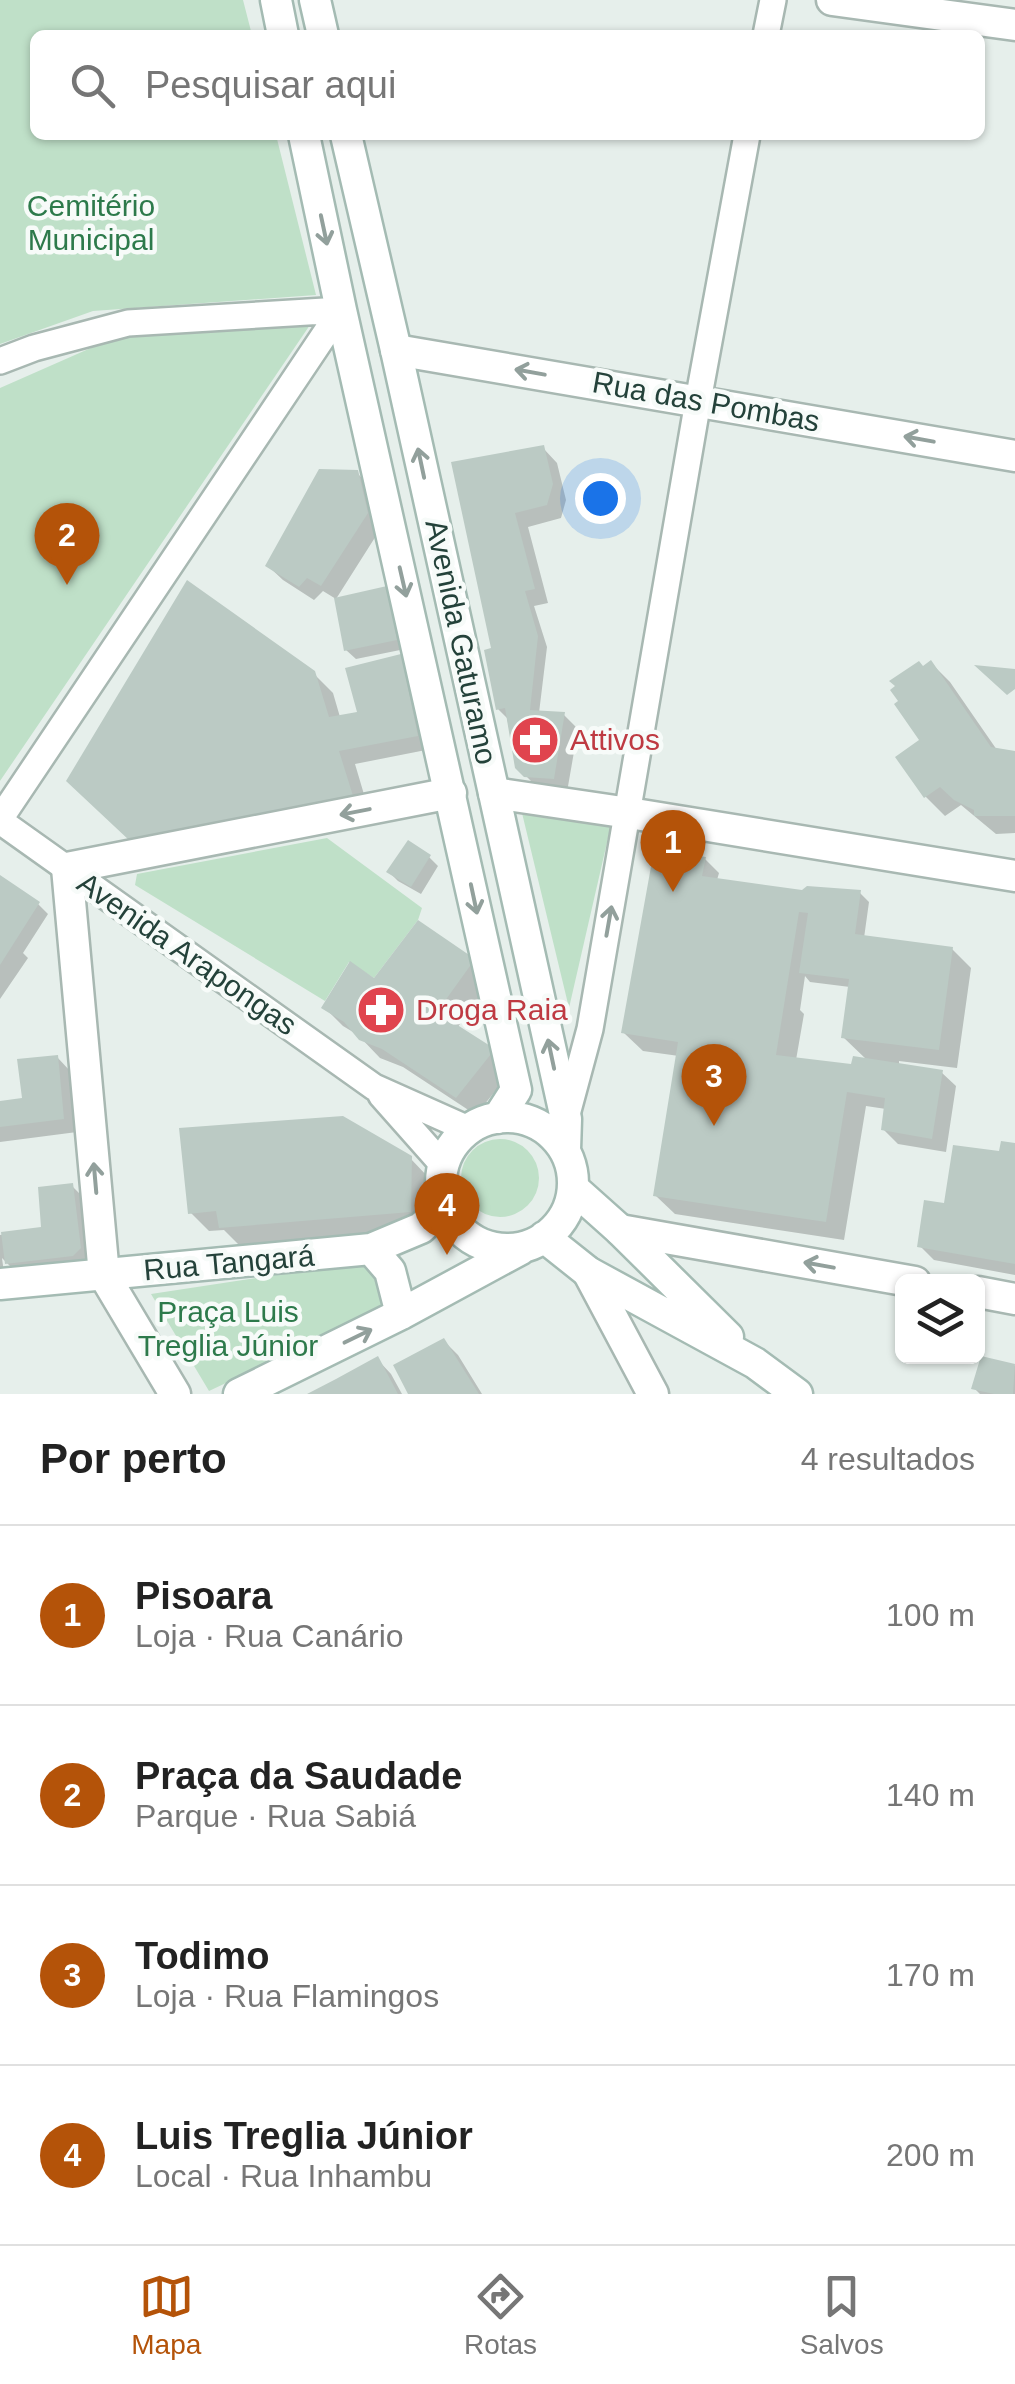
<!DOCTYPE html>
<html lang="pt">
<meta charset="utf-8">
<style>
:root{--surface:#fff;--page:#f6f6f6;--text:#222;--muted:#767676;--line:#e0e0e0;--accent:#b45309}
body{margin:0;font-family:Arial,sans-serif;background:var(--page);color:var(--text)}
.controls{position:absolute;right:30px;bottom:30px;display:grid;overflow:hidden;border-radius:15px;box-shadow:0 2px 8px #0004}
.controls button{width:90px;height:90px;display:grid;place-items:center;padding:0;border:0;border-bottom:2px solid var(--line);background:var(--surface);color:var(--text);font:50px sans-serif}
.you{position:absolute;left:600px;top:498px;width:35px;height:35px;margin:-25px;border:8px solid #fff;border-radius:50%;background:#1a73e8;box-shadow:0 0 0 15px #1a73e833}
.badge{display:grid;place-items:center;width:65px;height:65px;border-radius:50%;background:var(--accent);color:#fff;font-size:32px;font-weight:700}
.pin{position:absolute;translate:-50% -82px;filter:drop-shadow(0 2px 5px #0008)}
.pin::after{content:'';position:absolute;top:52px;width:35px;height:30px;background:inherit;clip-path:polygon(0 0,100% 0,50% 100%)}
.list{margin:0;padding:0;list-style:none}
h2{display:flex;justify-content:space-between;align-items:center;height:130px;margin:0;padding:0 40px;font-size:42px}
h2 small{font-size:32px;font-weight:400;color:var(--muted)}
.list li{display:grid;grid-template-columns:65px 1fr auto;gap:30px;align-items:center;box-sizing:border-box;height:180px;padding:0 40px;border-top:2px solid var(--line)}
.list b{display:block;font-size:38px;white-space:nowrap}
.list p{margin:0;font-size:32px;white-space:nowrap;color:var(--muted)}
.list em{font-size:32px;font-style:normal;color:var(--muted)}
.icon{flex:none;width:55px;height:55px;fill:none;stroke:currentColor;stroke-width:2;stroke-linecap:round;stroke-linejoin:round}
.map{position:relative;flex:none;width:1015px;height:1394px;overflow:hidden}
.search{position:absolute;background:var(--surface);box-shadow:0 2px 8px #0004;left:30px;right:30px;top:30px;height:110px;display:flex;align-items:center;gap:25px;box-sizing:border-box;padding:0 35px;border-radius:15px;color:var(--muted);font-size:38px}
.sheet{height:850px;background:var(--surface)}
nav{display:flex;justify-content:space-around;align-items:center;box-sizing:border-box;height:140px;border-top:2px solid var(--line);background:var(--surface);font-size:28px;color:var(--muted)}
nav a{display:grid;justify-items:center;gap:5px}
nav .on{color:var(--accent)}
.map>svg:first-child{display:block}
.green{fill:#bfe0c8}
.shadow{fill:#0003;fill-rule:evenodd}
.building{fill:#bbcac4}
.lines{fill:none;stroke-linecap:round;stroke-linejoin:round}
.minor-casing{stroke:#a8b8b2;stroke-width:30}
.tertiary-casing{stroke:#a8b8b2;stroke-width:35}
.secondary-casing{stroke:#a4bbb3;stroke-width:35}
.minor{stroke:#fff;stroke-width:25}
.tertiary{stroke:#fff;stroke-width:30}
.secondary{stroke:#fff;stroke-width:30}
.oneway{stroke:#92a09c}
.labels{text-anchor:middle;stroke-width:9;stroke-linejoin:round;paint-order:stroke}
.park-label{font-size:30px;fill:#2d7a4b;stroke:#f7fbf9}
.street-label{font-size:30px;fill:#24423a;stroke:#f7fbf9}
.health-label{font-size:30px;fill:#be3a42;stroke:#f7fbf9;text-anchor:start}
</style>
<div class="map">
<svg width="1015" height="1394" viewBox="0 0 1015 1394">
<rect width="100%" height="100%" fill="#e6efeb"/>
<!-- green -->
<path class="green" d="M0,0H243L252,35H35V135H276L316,295L93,311L0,344Z
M312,322L0,781V388L118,336Z
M522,813L611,825L569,1008Z
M327,838L422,908L418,920L374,978L349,962L325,1001L135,885L137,874Z
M461 1178a39 39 0 1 1 78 0a39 39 0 1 1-78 0Z
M367,1261L384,1286L385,1308L209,1391L151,1294Z"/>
<!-- shadow -->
<path class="shadow" d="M543,448L557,463L566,500L561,518L528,527L548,603L534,606L547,647L539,713L564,715L578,729L567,792L540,790L517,767L507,718L498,709L494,650L454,464Z
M357,473L371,487L381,528L336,599L323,591L314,600L283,580L268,566Z
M386,589L395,598L405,649L356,659L346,650Z
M400,657L415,671L431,749L355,764L371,818L69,780L313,673L333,693L340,717L360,714Z
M931,663L950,682L997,750L1015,754V833L996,834L961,805L945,816L926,797L899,757L923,740L924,668Z
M429,857L438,866L421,894L398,881L389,872Z
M705,859L719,873L717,880L803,893H860L869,902L864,938L952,949L971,968L957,1068L899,1061V1065L941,1072L956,1086L946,1152L898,1144L884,1130L886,1109L866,1106L844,1240L675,1214L656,1196L679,1056L643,1051L624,1033ZM805,976L810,982L850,987L843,1037L867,1060L850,1067L796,1060L804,1014L800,1010Z
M0,878L38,904L48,914L23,953L28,958L0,999Z
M473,961L492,980L457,1028L493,1051L512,1070L476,1115L403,1067L380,1058L358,1035L343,1026L324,1007Z
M57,1057L71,1072L77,1132L0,1142V1103L25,1101Z
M1015,1145V1275L934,1260L920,1246L951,1207Z
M410,1158L429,1178V1230L240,1246L224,1230L209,1231L190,1212Z
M72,1186L86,1200L94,1263L22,1278L2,1258L4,1273H0V1235L44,1229Z
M444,1341L458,1355L482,1394H411Z
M377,1359L391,1374L402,1394H312Z
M983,1359L1015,1366V1394H980L974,1388Z"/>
<!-- building -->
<path class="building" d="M544,445L553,484L547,505L515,513L535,589L525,591L538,636L530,710L565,712L554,779L524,777L515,768L505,708L496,710L484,650L491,648L451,462Z
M319,469L358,470L368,513L321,586L307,578L299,587L265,566Z
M187,580L315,671L329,717L357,712L345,668L401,654L418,736L339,751L354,799L130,841L66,781Z
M387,586L397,640L344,651L334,598Z
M931,660L991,747L1015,751V816H974V810L954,800L940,787L924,798L895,757L919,740L894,704L898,701L890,690L895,686L889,681L919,661L923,666Z
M974,665L1015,669V689L1007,695Z
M408,840L431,855L411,887L386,872Z
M654,850L706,857L702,876L802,890L807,886L861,890L855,934L953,947L939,1050L841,1038L849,979L799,973L808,913L799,912L776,1055L851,1064L853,1056L943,1070L932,1139L881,1130L885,1098L847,1092L826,1222L653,1196L678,1042L621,1033Z
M0,875L40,902L0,965Z
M418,920L475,959L437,1012L495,1049L456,1098L382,1049L359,1040L344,1022L321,1008L350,961L374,978Z
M58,1055L64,1119L0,1127V1101L22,1098L17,1059Z
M343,1116L412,1156L411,1212L219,1228L216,1211L188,1214L179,1128Z
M1001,1141L1015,1143V1264L917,1247L924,1200L944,1203L953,1145L999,1151Z
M73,1183L81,1248L73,1256L5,1264L1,1232L41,1227L38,1187Z
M444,1338L479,1394H408L393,1365Z
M378,1356L398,1394H307L336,1379Z
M981,1356L1015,1364L1013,1394H994L971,1389Z"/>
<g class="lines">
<!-- minor casing -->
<g class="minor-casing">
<path id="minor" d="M766,35L773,0
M0,361L34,348L128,323L341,310
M0,819L341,310
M0,821L374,1087L468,1129
M381,1095L443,1165
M566,1118L590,1029L698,401L747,135"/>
</g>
<!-- tertiary casing -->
<g class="tertiary-casing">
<path id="tertiary" d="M832,0L1015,25
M396,350L1015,456
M494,793L629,813L1015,876
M620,1230L915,1282
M588,1272L653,1394
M978,1292L1015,1299
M175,1394L104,1275L67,868L451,793"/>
</g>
<!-- secondary casing -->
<g class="secondary-casing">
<path id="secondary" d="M276,0L283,35
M315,0L323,35
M304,135L341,310L516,1090L498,1118
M346,135L396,350L566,1119L565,1150
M441 1183a66 66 0 1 1 132 0a66 66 0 1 1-132 0Z
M573,1188L620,1230L728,1337
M544,1237L588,1272L755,1363L797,1394
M371,1249L390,1271L401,1314
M0,1284L371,1249L421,1228L445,1205
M239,1394L401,1314L521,1249"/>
</g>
<!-- minor -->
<use href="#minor" class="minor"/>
<!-- tertiary -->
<use href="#tertiary" class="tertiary"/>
<!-- secondary -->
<use href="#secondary" class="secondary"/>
</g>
<!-- one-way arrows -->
<defs><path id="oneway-shaft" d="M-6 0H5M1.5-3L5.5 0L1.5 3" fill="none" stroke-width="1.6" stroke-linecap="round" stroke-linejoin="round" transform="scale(2.5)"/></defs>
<g class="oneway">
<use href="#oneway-shaft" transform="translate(324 230) rotate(78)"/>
<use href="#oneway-shaft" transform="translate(530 372) rotate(-170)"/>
<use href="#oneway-shaft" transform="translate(919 439) rotate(-170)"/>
<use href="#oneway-shaft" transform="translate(421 463) rotate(-102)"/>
<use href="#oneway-shaft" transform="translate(403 582) rotate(77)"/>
<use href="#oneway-shaft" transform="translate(355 812) rotate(169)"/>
<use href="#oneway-shaft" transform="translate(474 899) rotate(78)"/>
<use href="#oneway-shaft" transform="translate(609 921) rotate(-80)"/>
<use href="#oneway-shaft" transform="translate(551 1054) rotate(-102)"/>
<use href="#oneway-shaft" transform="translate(95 1178) rotate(-95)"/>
<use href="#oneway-shaft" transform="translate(819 1265) rotate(-170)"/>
<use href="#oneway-shaft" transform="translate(358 1336) rotate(-26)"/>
</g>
<!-- icons -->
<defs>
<g id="pharmacy-disc" transform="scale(2.5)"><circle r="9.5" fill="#e0444e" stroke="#f7fbf9"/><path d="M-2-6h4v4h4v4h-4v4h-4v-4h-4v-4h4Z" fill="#fff"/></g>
</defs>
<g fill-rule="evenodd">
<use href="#pharmacy-disc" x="535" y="740"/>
<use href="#pharmacy-disc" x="381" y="1010"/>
</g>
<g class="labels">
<!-- park labels -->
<g class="park-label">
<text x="91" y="216">Cemitério<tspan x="91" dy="34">Municipal</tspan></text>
<text x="228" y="1322">Praça Luis<tspan x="228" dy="34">Treglia Júnior</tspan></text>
</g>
<!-- street labels -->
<g class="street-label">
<text transform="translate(706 402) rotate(10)" y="10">Rua das Pombas</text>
<text transform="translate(461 642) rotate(78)" y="10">Avenida Gaturamo</text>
<text transform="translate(187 954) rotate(35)" y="10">Avenida Arapongas</text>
<text transform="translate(229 1263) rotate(-5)" y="10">Rua Tangará</text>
</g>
<!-- health labels -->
<g class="health-label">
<text x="570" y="750">Attivos</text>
<text x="416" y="1020">Droga Raia</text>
</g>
</g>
</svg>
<div class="controls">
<button><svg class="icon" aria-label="layers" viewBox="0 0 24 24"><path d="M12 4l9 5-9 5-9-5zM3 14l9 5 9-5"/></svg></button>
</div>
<div class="you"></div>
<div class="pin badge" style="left:673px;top:892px">1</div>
<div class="pin badge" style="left:67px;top:585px">2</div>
<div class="pin badge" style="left:714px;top:1126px">3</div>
<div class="pin badge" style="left:447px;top:1255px">4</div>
<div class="search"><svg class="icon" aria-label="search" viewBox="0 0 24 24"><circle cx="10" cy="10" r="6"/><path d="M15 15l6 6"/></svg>Pesquisar aqui</div>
</div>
<section class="sheet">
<h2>Por perto<small>4 resultados</small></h2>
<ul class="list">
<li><span class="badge">1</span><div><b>Pisoara</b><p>Loja · Rua Canário</p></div><em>100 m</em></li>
<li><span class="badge">2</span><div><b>Praça da Saudade</b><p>Parque · Rua Sabiá</p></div><em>140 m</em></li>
<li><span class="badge">3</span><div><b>Todimo</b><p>Loja · Rua Flamingos</p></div><em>170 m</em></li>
<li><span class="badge">4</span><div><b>Luis Treglia Júnior</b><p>Local · Rua Inhambu</p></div><em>200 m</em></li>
</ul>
</section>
<nav>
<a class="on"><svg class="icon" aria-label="map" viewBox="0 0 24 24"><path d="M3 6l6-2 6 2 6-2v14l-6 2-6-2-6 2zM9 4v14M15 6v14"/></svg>Mapa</a>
<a><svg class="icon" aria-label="directions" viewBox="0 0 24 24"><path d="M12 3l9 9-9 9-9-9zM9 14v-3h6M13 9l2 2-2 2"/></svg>Rotas</a>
<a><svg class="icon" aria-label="saved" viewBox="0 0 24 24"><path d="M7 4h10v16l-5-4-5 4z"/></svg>Salvos</a>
</nav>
